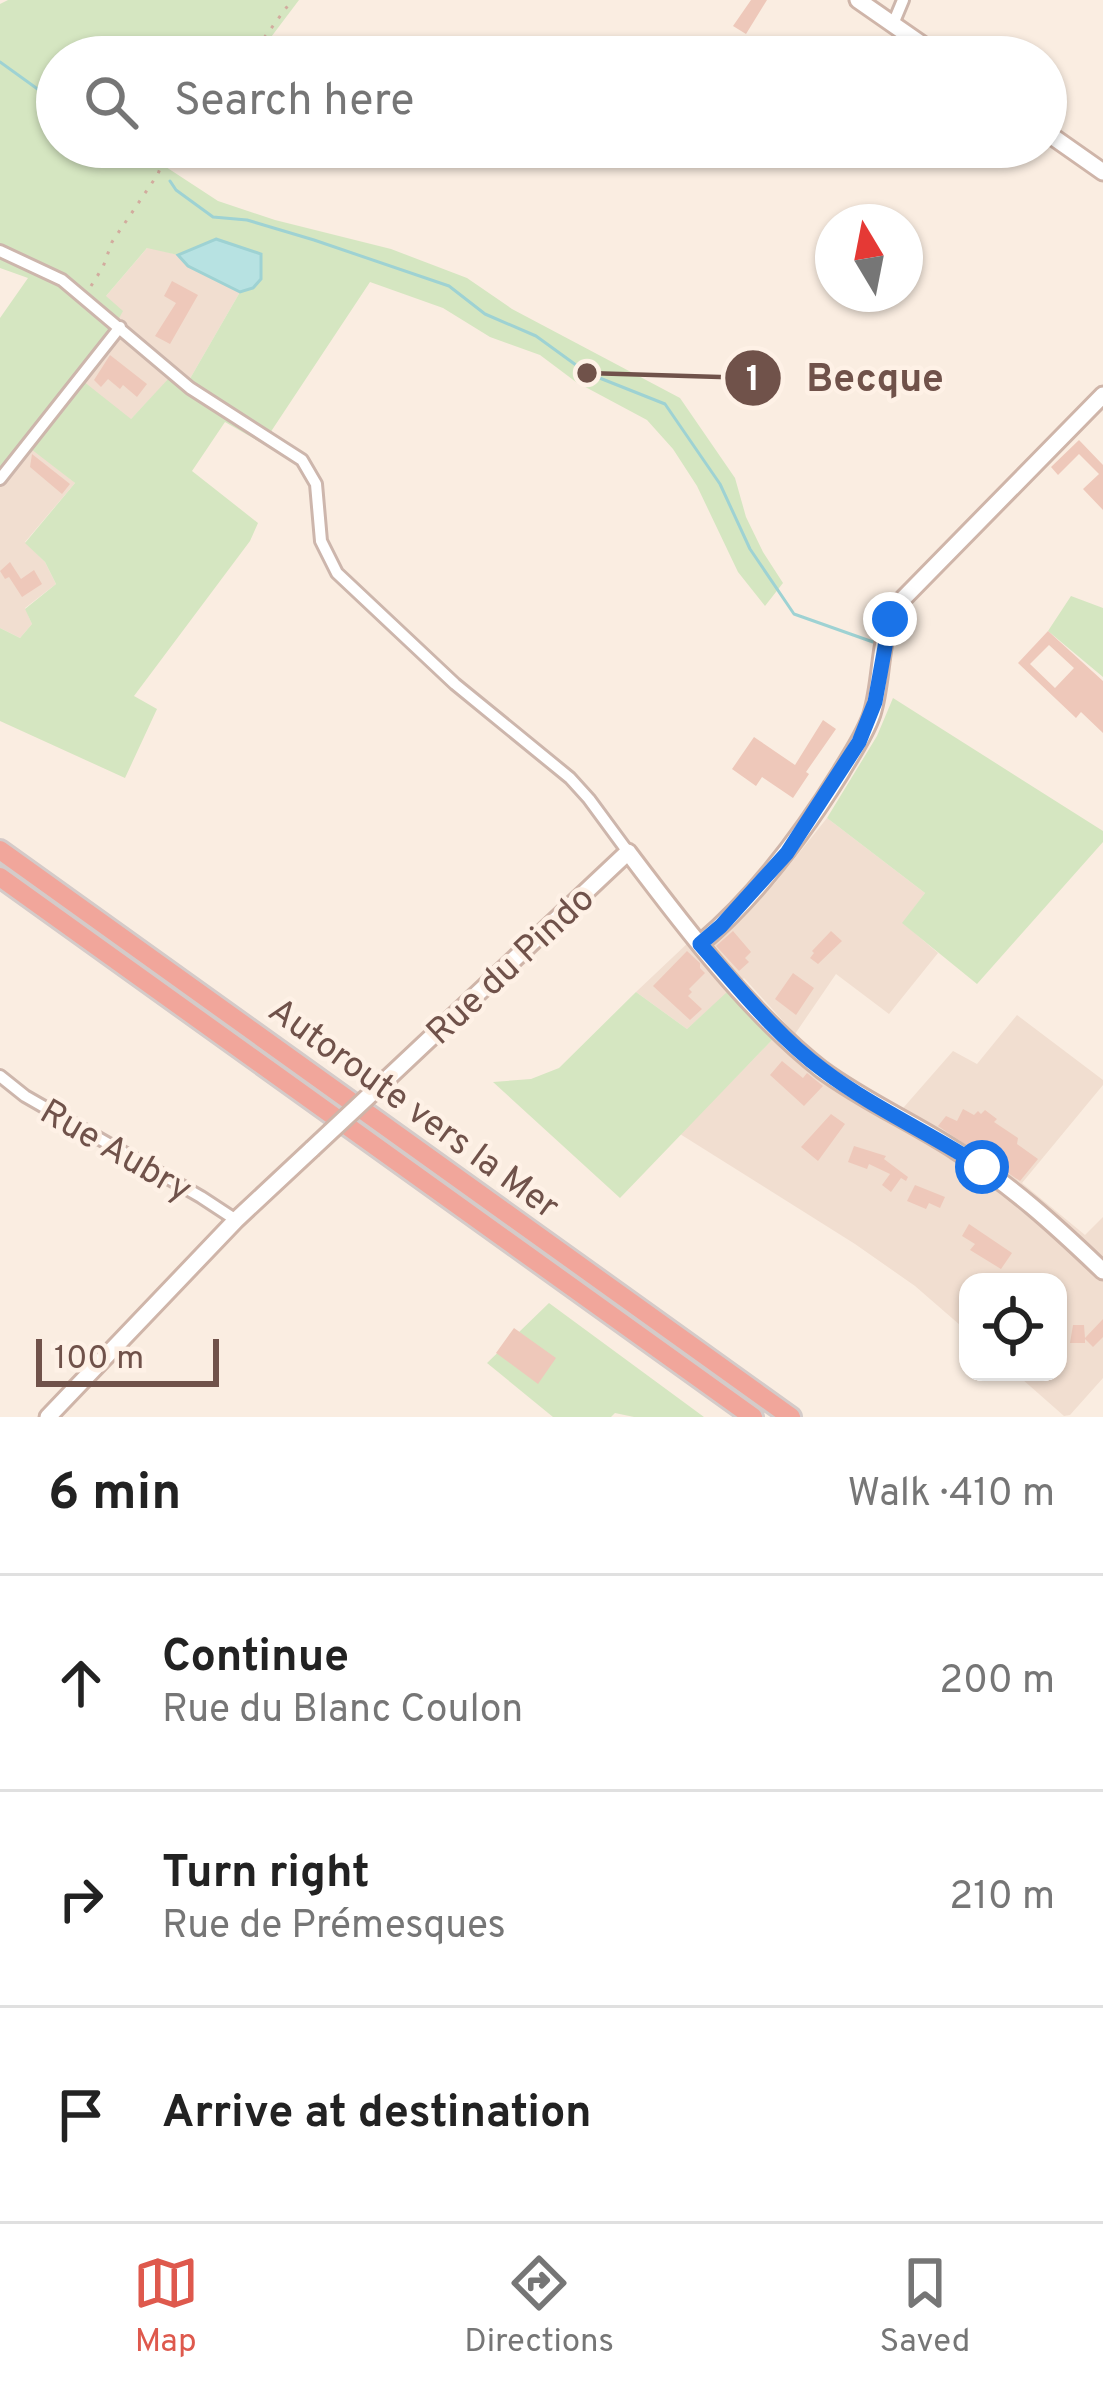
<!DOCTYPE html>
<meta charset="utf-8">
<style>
:root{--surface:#fff;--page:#f6f6f6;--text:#222;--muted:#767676;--line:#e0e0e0;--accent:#de594d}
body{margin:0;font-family:Overpass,sans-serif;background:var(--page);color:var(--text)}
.controls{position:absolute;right:36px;bottom:36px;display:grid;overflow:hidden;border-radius:24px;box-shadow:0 3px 9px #0004}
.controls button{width:108px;height:108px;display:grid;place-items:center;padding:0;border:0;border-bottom:3px solid var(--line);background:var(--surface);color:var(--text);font:60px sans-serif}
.compass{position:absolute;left:815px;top:204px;width:108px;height:108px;border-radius:50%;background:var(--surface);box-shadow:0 3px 9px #0004;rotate:350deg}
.scale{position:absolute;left:36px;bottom:30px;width:183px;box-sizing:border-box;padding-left:12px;border:6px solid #70524a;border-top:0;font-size:33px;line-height:42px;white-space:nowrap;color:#70524a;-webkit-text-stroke:9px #fef1e6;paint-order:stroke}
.stop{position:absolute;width:36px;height:36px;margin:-27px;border:9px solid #1a73e8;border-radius:50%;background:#fff}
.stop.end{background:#1a73e8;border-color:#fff;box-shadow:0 3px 12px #0008}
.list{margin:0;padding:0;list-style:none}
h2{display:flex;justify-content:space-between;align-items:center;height:156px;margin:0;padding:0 48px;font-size:51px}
h2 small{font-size:39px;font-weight:400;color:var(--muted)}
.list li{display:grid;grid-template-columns:78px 1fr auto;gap:36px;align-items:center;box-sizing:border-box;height:216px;padding:0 48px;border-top:3px solid var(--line)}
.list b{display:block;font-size:45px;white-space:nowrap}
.list p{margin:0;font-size:39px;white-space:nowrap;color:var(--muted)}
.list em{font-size:39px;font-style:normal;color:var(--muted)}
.icon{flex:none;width:66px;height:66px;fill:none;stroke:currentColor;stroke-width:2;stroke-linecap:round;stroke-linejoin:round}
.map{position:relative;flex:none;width:1103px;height:1417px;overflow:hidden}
.search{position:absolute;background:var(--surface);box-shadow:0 3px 9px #0004;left:36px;right:36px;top:36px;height:132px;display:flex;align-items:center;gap:30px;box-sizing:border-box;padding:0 42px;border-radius:66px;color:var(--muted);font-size:45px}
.sheet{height:804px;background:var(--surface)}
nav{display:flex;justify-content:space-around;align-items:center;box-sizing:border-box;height:168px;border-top:3px solid var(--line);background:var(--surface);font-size:33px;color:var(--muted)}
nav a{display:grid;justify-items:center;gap:6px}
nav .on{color:var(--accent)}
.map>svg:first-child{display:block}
.residential{fill:#f1ded0}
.green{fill:#d5e6c1}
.water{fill:#b7e2e2;stroke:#9ed2d3;stroke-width:3}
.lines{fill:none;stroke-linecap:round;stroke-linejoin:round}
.stream{stroke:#9ed2d3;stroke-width:3}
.building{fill:#eec8ba;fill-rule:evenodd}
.street-casing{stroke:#cdb6ac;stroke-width:16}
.secondary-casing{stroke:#cfb5a9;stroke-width:21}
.highway-casing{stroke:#d4cbc9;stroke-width:24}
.path{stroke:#d2ab9e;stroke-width:3;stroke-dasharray:3 9;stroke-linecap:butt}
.street{stroke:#fff;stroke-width:10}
.secondary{stroke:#fff;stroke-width:15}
.highway{stroke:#f1a69b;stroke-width:18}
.secondary-bridge-casing{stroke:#cfb5a9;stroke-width:21;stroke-linecap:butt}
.secondary-bridge{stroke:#fff;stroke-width:15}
.route{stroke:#1a73e8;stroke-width:15}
.labels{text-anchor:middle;stroke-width:9;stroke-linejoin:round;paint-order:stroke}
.street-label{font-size:36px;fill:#70524a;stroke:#fef1e6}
.leader{fill:none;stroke:#70524a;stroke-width:4.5}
.callout-dot{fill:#70524a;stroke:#fef1e6;stroke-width:4.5}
.mark-label{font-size:36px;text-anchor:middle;font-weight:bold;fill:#fff}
.callout-label{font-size:39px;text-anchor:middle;font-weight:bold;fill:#70524a;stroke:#fef1e6;stroke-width:9;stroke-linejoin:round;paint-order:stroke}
</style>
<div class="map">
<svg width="1103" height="1417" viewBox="0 0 1103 1417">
<rect width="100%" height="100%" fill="#faede1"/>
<!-- residential -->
<path class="residential" d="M148,247L178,255L188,266L240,292L184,389L169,379L131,419L32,448L75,483L25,542L45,562L56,584L25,608L32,624L20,638L0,628V476L106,296Z
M827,818L925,893L903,923L938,953L889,1014L836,974L795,1034L744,978L687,1029L636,992L709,923L724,934L775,883Z
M1017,1015L1103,1080V1085L1022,1183L1085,1235L1103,1217V1378L1070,1415L1064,1416L1014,1372H1058V1282H968V1332L915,1286L855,1244L680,1134L773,1039L890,1123L953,1051L977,1064Z"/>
<!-- green -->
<path class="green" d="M8,0H299L256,57H57V147H173L166,167L218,201L275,220L391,249L467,278L512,309L680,398L735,478L746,517L763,552L783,583L765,606L738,572L697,486L673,449L647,420L576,382L540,355L490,337L443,308L370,282L272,430L265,445L225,422L192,471L258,523L250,541L134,696L157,709L125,778L0,721V628L20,638L32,624L25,609L56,584L45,562L25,543L75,483L31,449L83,381L131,419L169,378L184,389L240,292L253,288L216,239L178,255L147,248L106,296L123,311L112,331L0,476V318L28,278L0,268V4Z
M1071,596L1103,608V677L1048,631Z
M893,698L1103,831V842L977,984L902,923L925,893L827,818L877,736Z
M636,992L687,1029L727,992L773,1039L620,1198L493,1082L531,1079L559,1068Z
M549,1303L704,1417H634L615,1413L611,1417H553L487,1363Z"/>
<!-- water -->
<path class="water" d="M216,239L261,254V279L253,288L240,292L188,266L178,255Z"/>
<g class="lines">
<!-- stream -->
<path class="stream" d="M0,62L57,103
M142,147L154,157
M170,181L176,190L213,217L247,220L314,240L449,286L485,314L536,336L587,373L665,404L720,484L750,549L794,614L873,642"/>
</g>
<!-- building -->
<path class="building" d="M751,0H767L746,34L733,26Z
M172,281L198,295L170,344L155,336L176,303L164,296Z
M110,355L147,384L137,397L123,385L120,389L108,379L101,387L94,380Z
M1079,440L1103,465V510L1083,489L1099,474L1079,454L1058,475L1051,467Z
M32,454L70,484L62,494L30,467Z
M10,562L21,579L34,570L42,584L22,597L9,577L5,579L0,571Z
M1048,631L1103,681V733L1081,712L1076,718L1018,663ZM1049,645L1074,668L1055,688L1030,664Z
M823,720L836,729L806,772L809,774L793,798L762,777L756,786L732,769L754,737L795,765Z
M733,931L751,952L745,958L749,962L739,971L716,946Z
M831,931L842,941L818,964L810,958L814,953L812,951Z
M687,951L700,963V968L705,973L689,989L692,992L688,996L702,1009L690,1020L653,986Z
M793,973L814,988L796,1015L775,999Z
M782,1061L803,1078L807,1073L823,1086L804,1106L770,1075Z
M963,1109L974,1115L978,1111L981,1114L985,1110L997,1119L994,1122L1018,1138L1017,1144L1038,1159L1020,1181L938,1126L946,1116L957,1121Z
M831,1114L845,1124L818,1161L801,1147Z
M854,1146L886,1156L884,1159L908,1177L906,1181L901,1178L891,1192L882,1185L890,1174L869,1164L867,1169L848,1162Z
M915,1185L945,1197L940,1208L929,1203L926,1209L907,1201Z
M969,1224L1012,1253L1001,1269L970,1250L975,1244L962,1236Z
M1103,1319V1337L1093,1347L1085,1339V1343H1070L1073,1325H1084L1085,1338Z
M514,1328L556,1358L538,1384L496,1353Z"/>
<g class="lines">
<!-- street casing -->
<g class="street-casing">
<path id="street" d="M893,24L903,0
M0,251L62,280L190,388L302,460L316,484L321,541L337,573L455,684L570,778L589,799L628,852
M0,479L120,327
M0,1076L25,1096L201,1197L236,1220"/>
</g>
<!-- secondary casing -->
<g class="secondary-casing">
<path id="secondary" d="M858,0L940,57
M1046,132L1103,172
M700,944C757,896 802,835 841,772C852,753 865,735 872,714C883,678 878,639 896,606L1103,395
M389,1077L628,852C683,925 750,1014 822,1070C864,1101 912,1122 955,1150C1010,1184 1056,1226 1103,1271
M48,1417L236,1220L312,1149"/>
</g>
<!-- highway casing -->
<g class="highway-casing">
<path id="highway" d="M0,850L791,1417
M0,877L753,1417"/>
</g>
<!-- path -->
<path class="path" d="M250,57L292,0
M91,286L103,267L112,242L158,174L168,147"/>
<!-- street -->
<use href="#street" class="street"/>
<!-- secondary -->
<use href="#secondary" class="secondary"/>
<!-- highway -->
<use href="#highway" class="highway"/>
<!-- secondary-bridge casing -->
<g class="secondary-bridge-casing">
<path id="secondary-bridge" d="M312,1149L389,1077"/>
</g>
<!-- secondary-bridge -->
<use href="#secondary-bridge" class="secondary-bridge"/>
</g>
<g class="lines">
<!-- route -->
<path class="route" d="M890,619L875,702L859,742L787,853L721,926L700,944C739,988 776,1035 823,1070C873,1108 930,1133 982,1167"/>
</g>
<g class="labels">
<!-- street labels -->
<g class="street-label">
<text transform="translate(509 964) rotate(-43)" y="13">Rue du Pindo</text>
<text transform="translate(415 1107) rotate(36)" y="13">Autoroute vers la Mer</text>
<text transform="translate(117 1149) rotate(30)" y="13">Rue Aubry</text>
</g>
</g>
<!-- callouts -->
<path class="leader" d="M587 373L753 378"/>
<g class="callout-dot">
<circle cx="587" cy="373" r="12"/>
<circle cx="753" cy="378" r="30"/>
</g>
<g class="mark-label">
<text x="753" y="390">1</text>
</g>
<g class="callout-label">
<text x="875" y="391">Becque</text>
</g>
</svg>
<div class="controls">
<button><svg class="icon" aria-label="locate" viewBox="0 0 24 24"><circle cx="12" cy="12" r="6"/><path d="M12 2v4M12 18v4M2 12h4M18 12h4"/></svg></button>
</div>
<svg class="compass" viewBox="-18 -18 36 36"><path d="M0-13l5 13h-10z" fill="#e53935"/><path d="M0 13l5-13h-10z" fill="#767676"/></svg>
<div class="scale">100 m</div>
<div class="stop" style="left:982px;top:1167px"></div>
<div class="stop end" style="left:890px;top:619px"></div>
<div class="search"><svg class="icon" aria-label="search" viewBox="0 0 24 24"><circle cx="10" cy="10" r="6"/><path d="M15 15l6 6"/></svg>Search here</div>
</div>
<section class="sheet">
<h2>6 min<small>Walk · 410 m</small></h2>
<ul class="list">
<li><svg class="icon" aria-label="ahead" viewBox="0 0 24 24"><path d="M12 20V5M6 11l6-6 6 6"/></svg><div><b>Continue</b><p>Rue du Blanc Coulon</p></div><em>200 m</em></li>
<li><svg class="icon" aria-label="right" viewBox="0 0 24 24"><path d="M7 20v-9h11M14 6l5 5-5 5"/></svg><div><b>Turn right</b><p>Rue de Prémesques</p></div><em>210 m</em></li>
<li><svg class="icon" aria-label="arrive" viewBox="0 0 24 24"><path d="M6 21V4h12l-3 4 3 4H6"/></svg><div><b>Arrive at destination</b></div></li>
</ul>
</section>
<nav>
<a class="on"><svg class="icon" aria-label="map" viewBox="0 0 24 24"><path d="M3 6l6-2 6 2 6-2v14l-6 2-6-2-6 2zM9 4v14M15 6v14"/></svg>Map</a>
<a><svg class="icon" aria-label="directions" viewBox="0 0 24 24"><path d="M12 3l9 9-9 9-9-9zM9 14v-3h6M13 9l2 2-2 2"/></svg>Directions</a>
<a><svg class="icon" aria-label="saved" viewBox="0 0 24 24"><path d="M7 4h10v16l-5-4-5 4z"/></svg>Saved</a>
</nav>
